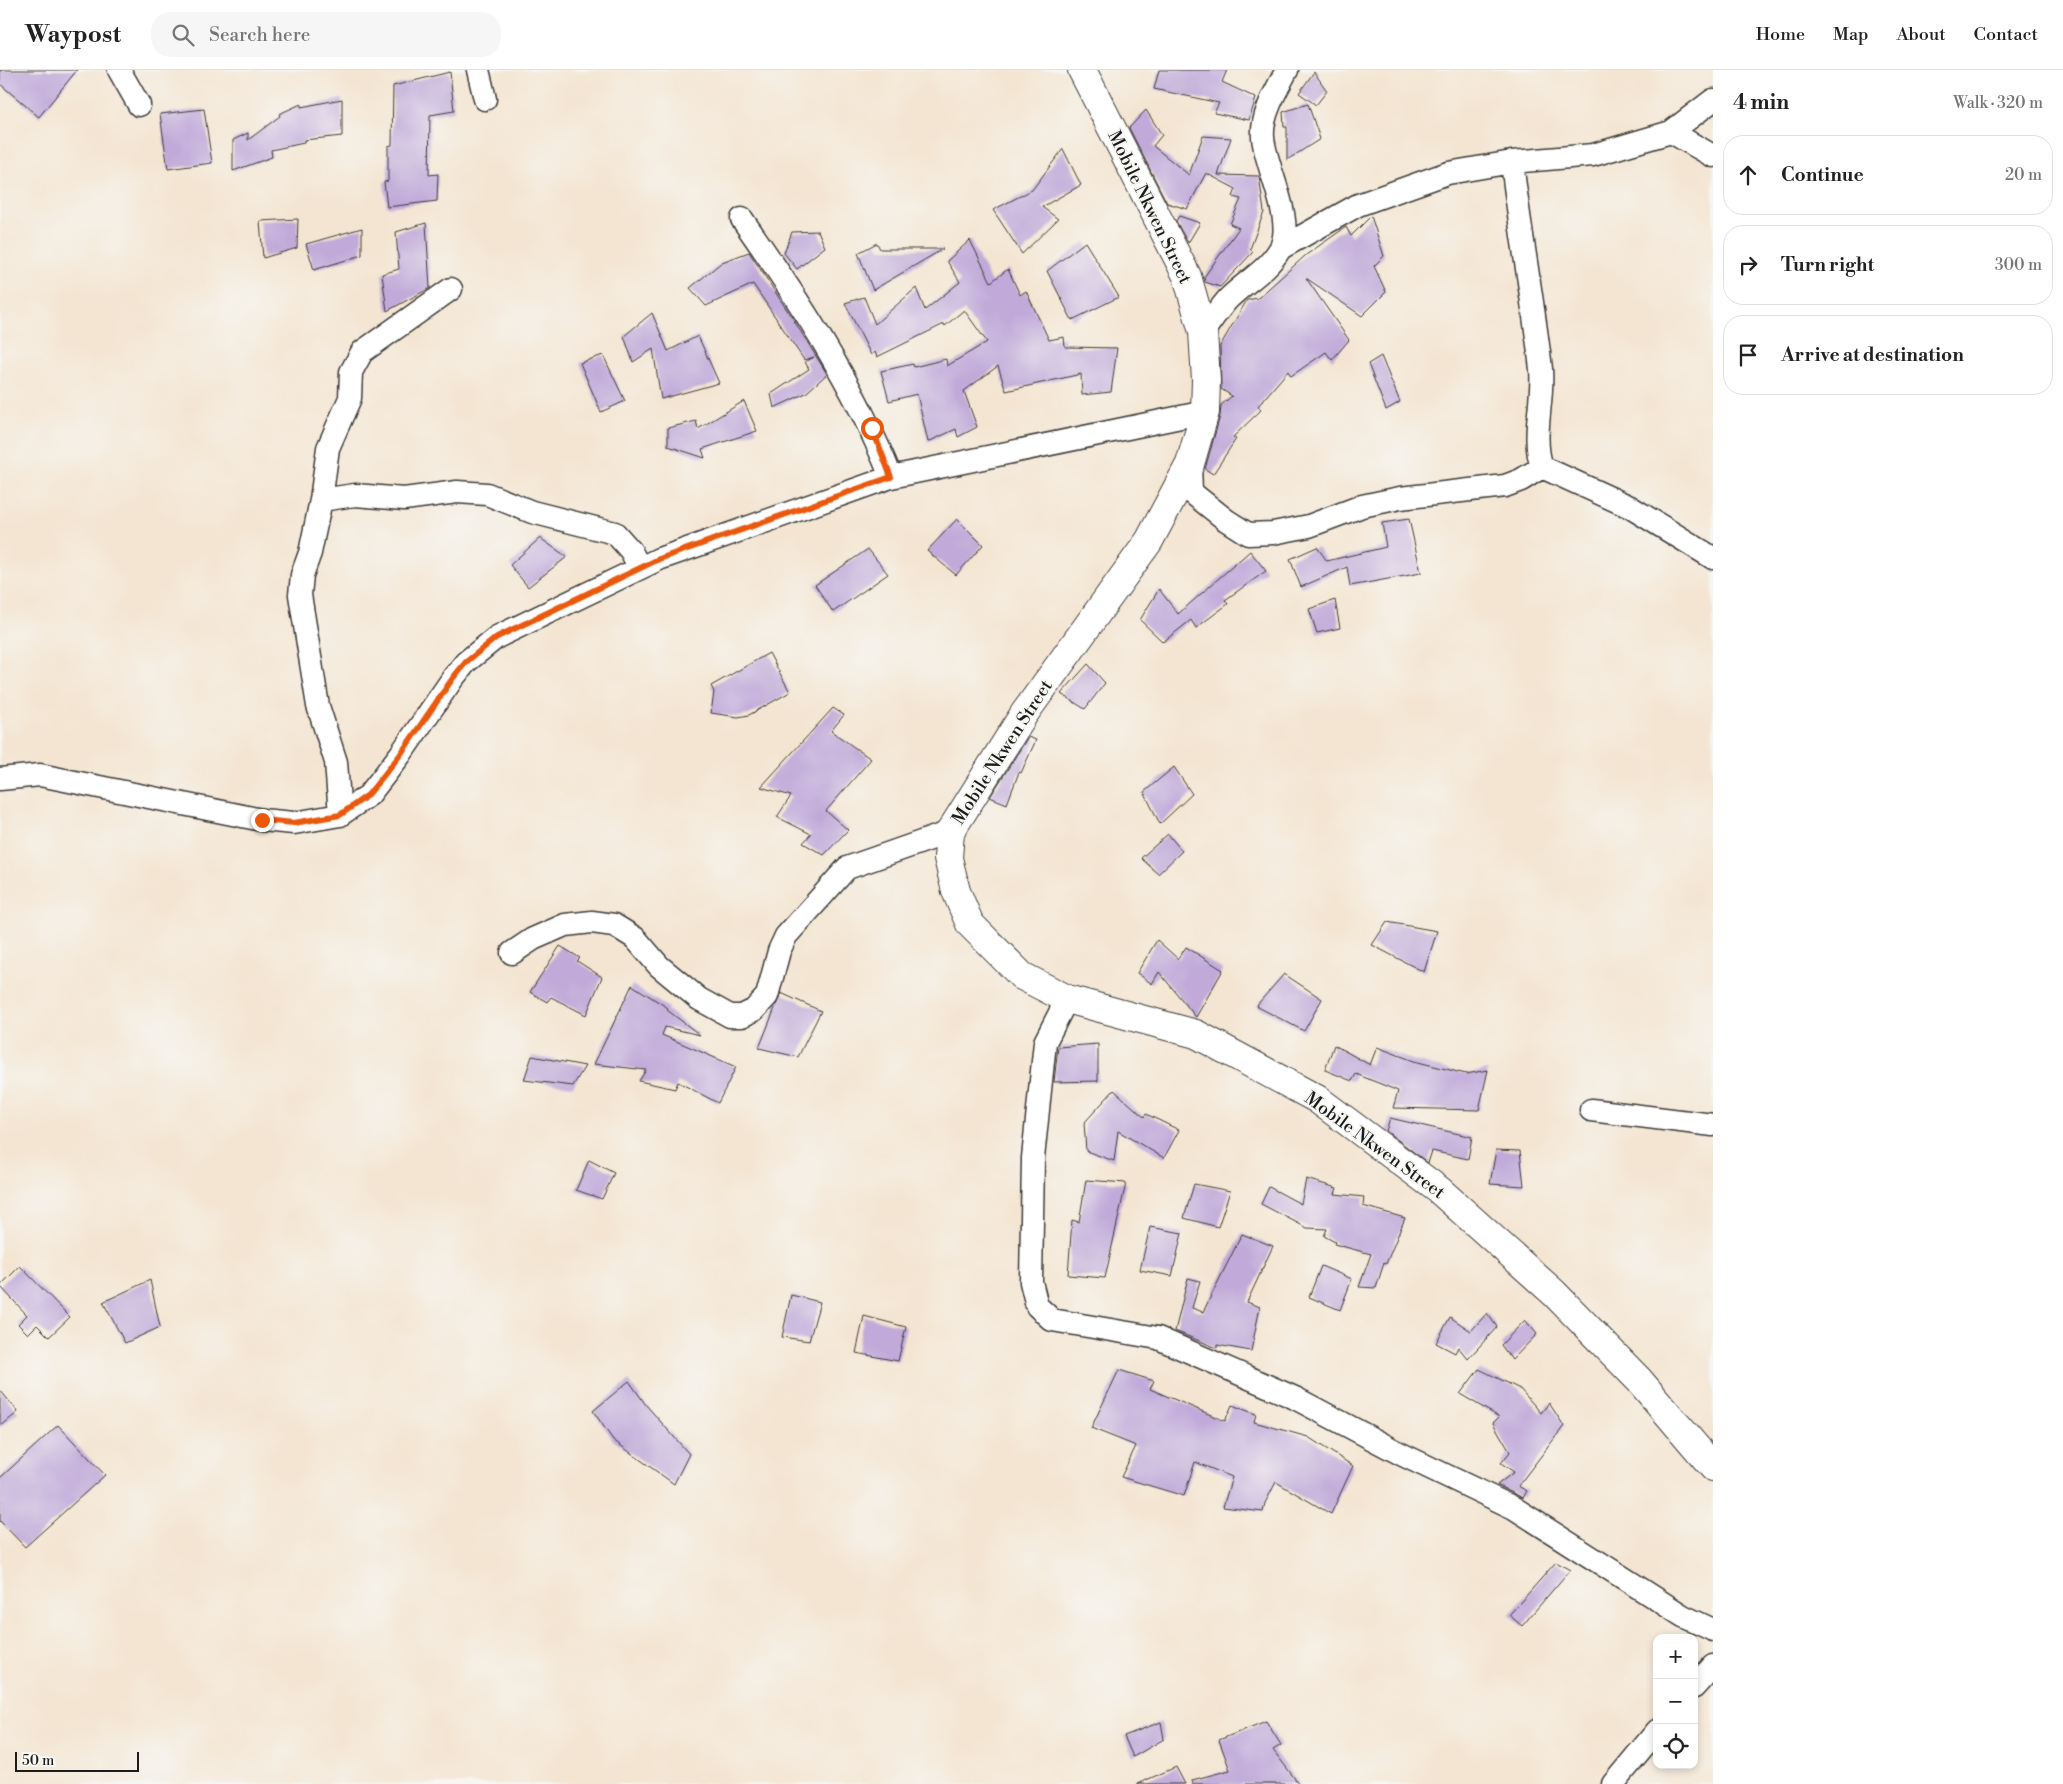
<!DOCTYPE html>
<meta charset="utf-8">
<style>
:root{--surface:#fff;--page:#f6f6f6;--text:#222;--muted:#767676;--line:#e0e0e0}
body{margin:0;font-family:"Libre Bodoni",serif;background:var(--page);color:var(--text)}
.controls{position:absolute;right:15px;bottom:15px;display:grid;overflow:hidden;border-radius:10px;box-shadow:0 2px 8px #0003}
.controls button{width:45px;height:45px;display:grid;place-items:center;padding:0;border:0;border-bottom:1px solid var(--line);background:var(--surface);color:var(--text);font:25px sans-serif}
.scale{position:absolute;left:15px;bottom:12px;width:124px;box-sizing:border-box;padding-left:5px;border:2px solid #1c1c1c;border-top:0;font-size:14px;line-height:18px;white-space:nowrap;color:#1c1c1c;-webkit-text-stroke:4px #f6f6f2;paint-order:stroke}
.stop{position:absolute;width:15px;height:15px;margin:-11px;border:4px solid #ea580c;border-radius:50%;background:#fff}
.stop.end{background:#ea580c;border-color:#fff;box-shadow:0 1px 5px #0008}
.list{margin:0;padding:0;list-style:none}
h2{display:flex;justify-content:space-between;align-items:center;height:65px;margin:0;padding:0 20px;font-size:21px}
h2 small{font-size:16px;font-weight:400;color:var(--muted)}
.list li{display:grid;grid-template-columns:32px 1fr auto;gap:15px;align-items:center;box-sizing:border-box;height:80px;margin:0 10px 10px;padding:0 10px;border:1px solid var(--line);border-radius:20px}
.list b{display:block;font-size:19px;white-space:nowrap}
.list em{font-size:16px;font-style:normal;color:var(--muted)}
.icon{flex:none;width:28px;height:28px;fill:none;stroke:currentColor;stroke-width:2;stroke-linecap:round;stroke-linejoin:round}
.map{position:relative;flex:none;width:1713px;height:1714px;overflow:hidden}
header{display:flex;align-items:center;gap:30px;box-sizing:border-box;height:70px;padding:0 25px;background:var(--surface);border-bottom:1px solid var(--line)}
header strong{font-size:24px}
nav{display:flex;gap:28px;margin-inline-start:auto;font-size:18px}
.search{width:350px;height:45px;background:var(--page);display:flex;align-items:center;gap:12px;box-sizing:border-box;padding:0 18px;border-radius:20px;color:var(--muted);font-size:19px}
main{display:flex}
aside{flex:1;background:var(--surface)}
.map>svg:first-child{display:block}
.building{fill:#c1aad9}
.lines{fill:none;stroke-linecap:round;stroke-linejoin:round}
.minor-casing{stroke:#3c3a37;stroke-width:25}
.highway-casing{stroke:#3c3a37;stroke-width:30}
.minor{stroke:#fff;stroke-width:22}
.highway{stroke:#fff;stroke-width:28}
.route{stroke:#ea580c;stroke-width:6}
.labels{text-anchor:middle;stroke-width:4;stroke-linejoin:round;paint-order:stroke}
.street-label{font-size:18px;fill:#1c1c1c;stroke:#f6f6f2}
</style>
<header>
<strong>Waypost</strong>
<div class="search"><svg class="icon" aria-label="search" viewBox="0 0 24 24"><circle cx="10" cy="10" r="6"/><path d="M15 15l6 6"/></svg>Search here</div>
<nav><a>Home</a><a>Map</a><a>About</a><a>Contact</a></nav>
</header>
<main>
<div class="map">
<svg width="1713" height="1714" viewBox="0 0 1713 1714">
<rect width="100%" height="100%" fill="#f6f6f2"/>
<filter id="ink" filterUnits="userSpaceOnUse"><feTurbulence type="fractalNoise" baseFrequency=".02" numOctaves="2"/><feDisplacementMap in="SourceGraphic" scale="10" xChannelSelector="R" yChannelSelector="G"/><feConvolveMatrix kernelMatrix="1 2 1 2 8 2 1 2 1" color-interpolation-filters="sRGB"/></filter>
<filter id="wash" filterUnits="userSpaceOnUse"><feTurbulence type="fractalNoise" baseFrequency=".0096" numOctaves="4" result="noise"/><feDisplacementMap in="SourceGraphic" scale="20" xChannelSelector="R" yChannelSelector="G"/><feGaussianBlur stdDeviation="1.12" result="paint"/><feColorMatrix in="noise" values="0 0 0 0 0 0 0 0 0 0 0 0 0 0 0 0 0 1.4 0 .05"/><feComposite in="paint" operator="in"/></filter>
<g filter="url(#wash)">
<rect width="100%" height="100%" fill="#f4e5d2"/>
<g id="blocks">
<!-- building -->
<path class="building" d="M0,0H77L39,47L0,14Z
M1159,0H1227L1222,12L1256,28L1249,50L1214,43L1219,33L1154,19Z
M450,2L454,41L430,45L429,105L438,104L437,131L387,137L384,112L388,111V76L392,75L393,16Z
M1314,2L1327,21L1316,35L1299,23Z
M342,29V66L304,70V73L271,80L272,87L233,101V70L248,63V70L280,46L279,44L301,34V37Z
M1308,34L1320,69L1287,90V57H1284L1283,42Z
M204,39L212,93L168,99L160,44Z
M1146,40L1162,65L1153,76L1189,105L1203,66L1231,68L1218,105L1259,106L1264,142L1250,179L1253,182L1220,217L1205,212L1204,207L1239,158L1230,154L1241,129L1233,127L1236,119L1206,103L1187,139L1167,133L1129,58Z
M1063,79L1081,115L1042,137L1058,149L1022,184L993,140L1032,120Z
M1179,146L1200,153L1188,173L1176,151Z
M1371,146L1384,186L1374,196L1386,222L1362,246L1306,208L1349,270L1332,290L1326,282L1291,306L1288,301L1258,336L1261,340L1233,367L1236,369L1213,404L1205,399L1220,346L1221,335L1232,326L1221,319L1220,276L1247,230L1258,228L1306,185L1346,157L1351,166Z
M298,149L297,178L263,188L260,151Z
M426,153L430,218L387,241L382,204L399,199L396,162Z
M362,158V185L314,200L306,174Z
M818,161L825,177L797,199L784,183L792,162Z
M970,170L991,212L1008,199L1020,225L1026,221L1049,270L1064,267L1065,277L1117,278L1111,322L1082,325L1081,304L1006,321L998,296L964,321L977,357L958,367L956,359L928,372L917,324L889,331L881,301L913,294L914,297L946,289L947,296L987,272L964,240L945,256L944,254L877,287L875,282L871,285L845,233L864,227L875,254L916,218L925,240L960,212L947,191Z
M1085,172L1119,227L1072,250L1047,201Z
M877,173L880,179H943L873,220L858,183Z
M749,182L793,249L827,304L806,323L774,338L771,324L809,299L805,292L814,287L804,290L753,214L706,236L690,218L722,192Z
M652,243L668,281L698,266L719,313L661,329L653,279L633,292L624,266Z
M603,285L625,331L601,342L580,293Z
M1381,286L1400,332L1386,340L1368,294Z
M744,331L757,361L702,379L705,388L668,376V358L696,351L698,359Z
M957,449L983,475L956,505L927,481Z
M1409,449L1421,503L1350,516L1347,497L1301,517L1290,489L1317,477L1327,491L1386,477L1382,453Z
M540,468L567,487L528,517L510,495Z
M868,479L888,504L833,542L815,515Z
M1250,481L1266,501L1225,530L1228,534L1196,558L1191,550L1163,572L1140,550L1159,519L1178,544Z
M1335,530L1340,558L1317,563L1309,539Z
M769,583L790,622L749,645L738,647L711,643L714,622L711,616Z
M1088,594L1105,613L1085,639L1061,624Z
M833,638L844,645L831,661L871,689L826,741L848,760L824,785L803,773L811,764L777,747L791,726L761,717Z
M1028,667L1036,670L1021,703L1019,702L1007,734L990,727Z
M1174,697L1192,724L1160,754L1144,722Z
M1168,764L1182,781L1158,804L1141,788Z
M1387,852L1437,861L1424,902L1372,875Z
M1157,870L1178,889L1186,877L1223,900L1196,947L1159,902L1152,914L1137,903Z
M560,876L580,888L577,891L602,907L586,945L551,927L547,932L530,922Z
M1284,904L1322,929L1304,961L1256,936Z
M632,915L668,938L667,940L700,965L665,957L662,965L736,997L718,1033L678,1012L675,1019L639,1011L646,1000L594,994Z
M781,923L821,941L798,987L759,978Z
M1098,974V1011L1054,1012L1058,977Z
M1334,975L1370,995L1377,977L1414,991L1466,1004L1488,1000L1479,1040L1393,1038L1398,1021L1356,1004L1352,1011L1325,1000Z
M532,986L585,996L573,1016L524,1010Z
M1114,1020L1144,1047L1146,1044L1179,1060L1164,1088L1118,1061L1114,1091L1086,1081L1084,1053Z
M1390,1048L1472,1067L1468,1089L1432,1081L1428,1093L1386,1061Z
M1496,1080L1520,1081L1524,1116L1490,1114Z
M589,1090L614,1103L602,1129L576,1120Z
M1306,1109L1337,1118L1335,1124L1364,1127L1363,1136L1405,1148L1386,1194L1384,1193L1376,1218L1359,1217L1371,1184L1334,1174L1335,1172L1324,1166L1327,1159L1307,1158L1261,1134L1269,1117L1301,1134Z
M1086,1110L1126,1113L1105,1208L1068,1205L1072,1150L1079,1152Z
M1194,1114L1230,1121L1218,1157L1184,1148Z
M1150,1157L1182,1163L1172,1206L1140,1200Z
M1242,1164L1273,1176L1247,1232L1260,1237L1251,1281L1217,1275V1278L1175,1261L1188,1208L1200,1211L1192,1238L1203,1242Z
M20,1196L70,1247L49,1267L37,1255L28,1264L18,1254L27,1245L0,1216Z
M1321,1196L1352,1209L1340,1240L1309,1227Z
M150,1210L160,1257L125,1273L103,1232Z
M791,1225L820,1232L809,1271L782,1267Z
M1487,1243L1497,1257L1468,1289L1458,1277L1455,1283L1436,1273L1450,1247L1471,1261Z
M864,1246L906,1257L898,1291L856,1283Z
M1525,1250L1537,1264L1512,1290L1501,1275Z
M1479,1299L1520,1319L1541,1343L1549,1333L1564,1356L1518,1416L1527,1421L1523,1428L1497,1415L1514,1402L1501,1393L1510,1382L1493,1353L1499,1347L1460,1324Z
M1119,1300L1154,1311L1150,1319L1225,1351L1232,1335L1256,1344L1254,1352L1308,1367L1353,1396L1331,1444L1276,1412L1265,1433L1263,1442L1223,1437L1232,1407L1195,1392L1184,1426L1121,1407L1136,1376L1091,1358Z
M629,1311L646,1335L689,1384L674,1414L613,1370L593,1341Z
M0,1320L18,1342L0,1357Z
M58,1355L105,1405L25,1477L0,1451V1408Z
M1556,1492L1570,1500L1522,1556L1509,1545Z
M1266,1651L1281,1675L1273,1680L1299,1714H1193L1192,1710L1230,1700L1219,1670Z
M1161,1652L1164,1669L1133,1687L1124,1666Z
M1176,1697L1185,1714H1137Z"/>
</g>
</g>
<g filter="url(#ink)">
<use href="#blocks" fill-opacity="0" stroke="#3c3a37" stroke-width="1"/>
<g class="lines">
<!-- minor casing -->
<g class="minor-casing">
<path id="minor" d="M119,0L139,35
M478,0L485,29
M1671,62L1713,86
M1512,92C1520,161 1533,230 1541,299C1544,330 1531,367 1542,397L1630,437L1713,488
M742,149C799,230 854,314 891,407
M1281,178L1358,135L1448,103L1512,92L1593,85L1671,62L1713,30
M1203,262C1211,251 1219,239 1228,229C1245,212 1268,200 1280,179C1296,151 1265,97 1263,67C1261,45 1277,19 1287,0
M1190,394L1191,422L1226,450L1248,464L1273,463L1309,456L1362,436L1400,428L1505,416L1521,410L1542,397
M321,430L355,425L404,429L457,422L487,424L532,442L615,463L631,481L639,497
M0,709L40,705L262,750L294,753L340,745L369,725L400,685L453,608L466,592L497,567L659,489L891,407L1205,342
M340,745L336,692L318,636L300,525L302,505L310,483L321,430L328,378L350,328L351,302L362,282L451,219
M512,883L533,869L565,855L592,852L614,855L635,868L659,896L699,929L730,946H742L754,940L767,926L779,881L786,866L847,798L950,762
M1067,929L1045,972L1033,1088L1031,1212L1037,1236L1052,1250L1158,1268L1295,1328L1403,1385L1514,1438L1683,1546L1713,1560
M1591,1040L1713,1055
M1694,1617L1713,1596
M1613,1714L1657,1661"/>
</g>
<!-- highway casing -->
<g class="highway-casing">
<path id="highway" d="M1082,0L1187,206L1203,262L1206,310L1205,342L1190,394L1149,471L1024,644L950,762L948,788L956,821L970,854L1022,906L1067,929L1196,964L1317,1029L1439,1120L1554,1223L1639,1310L1713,1397"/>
</g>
<!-- minor -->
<use href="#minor" class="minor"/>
<!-- highway -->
<use href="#highway" class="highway"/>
</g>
</g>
<g class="lines" filter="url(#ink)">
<!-- route -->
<path class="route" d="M262,750L294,753L340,745L368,725L400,685L453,608L466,592L497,567L659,489L891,407L872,358"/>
</g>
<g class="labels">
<!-- street labels -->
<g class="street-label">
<text transform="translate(1150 137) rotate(64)" y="6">Mobile Nkwen Street</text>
<text transform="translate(1002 682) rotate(-57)" y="6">Mobile Nkwen Street</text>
<text transform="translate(1375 1075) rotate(36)" y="6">Mobile Nkwen Street</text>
</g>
</g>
</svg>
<div class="controls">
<button>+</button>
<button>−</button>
<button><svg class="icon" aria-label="locate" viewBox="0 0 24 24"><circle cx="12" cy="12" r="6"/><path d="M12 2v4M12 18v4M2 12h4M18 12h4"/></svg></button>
</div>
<div class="scale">50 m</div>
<div class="stop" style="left:872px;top:358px"></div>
<div class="stop end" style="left:262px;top:750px"></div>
</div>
<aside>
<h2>4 min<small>Walk · 320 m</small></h2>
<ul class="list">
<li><svg class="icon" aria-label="ahead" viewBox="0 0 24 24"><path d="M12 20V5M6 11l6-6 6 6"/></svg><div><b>Continue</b></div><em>20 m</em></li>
<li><svg class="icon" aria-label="right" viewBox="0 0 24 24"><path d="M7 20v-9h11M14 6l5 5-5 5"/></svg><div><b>Turn right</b></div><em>300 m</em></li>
<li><svg class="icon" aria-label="arrive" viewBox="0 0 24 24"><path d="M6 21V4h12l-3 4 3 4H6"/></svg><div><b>Arrive at destination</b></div></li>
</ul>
</aside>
</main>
